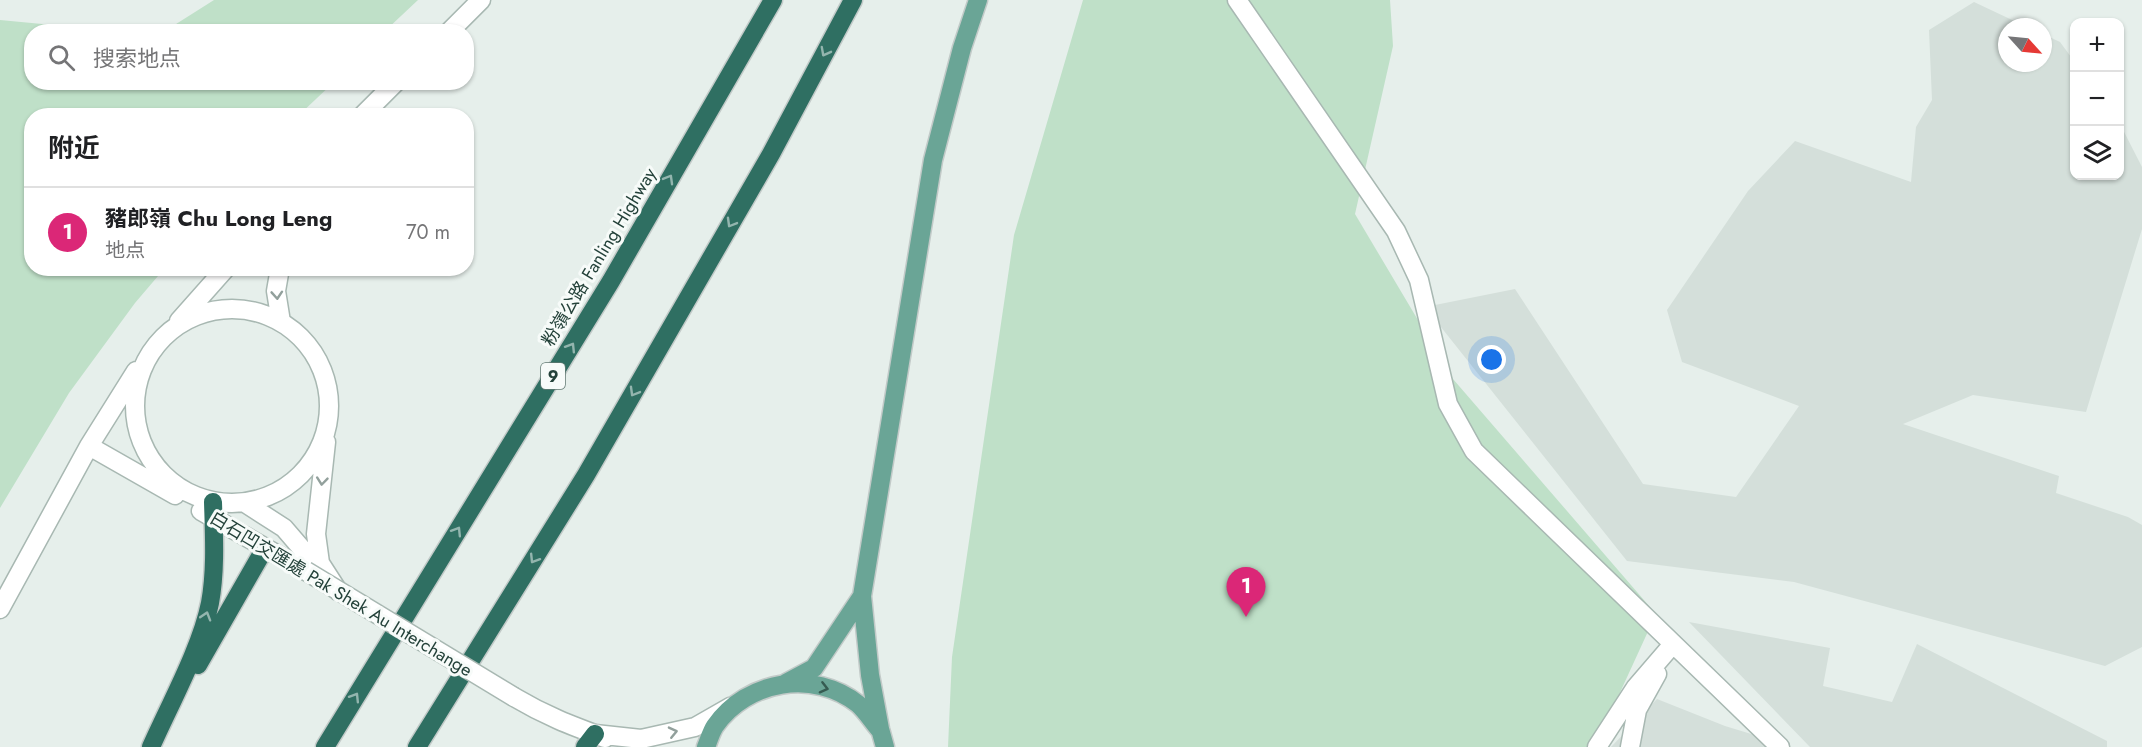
<!DOCTYPE html>
<html lang="zh">
<meta charset="utf-8">
<style>
:root{--surface:#fff;--page:#f2f2f2;--text:#202124;--muted:#757577;--line:#e0e0e0;--accent:#db2777}
body{margin:0;font-family:Jost,"Noto Sans SC",sans-serif;background:var(--page);color:var(--text)}
.controls{position:absolute;right:18px;top:18px;display:grid;overflow:hidden;border-radius:12px;box-shadow:0 2px 4px #0004}
.controls button{width:54px;height:54px;display:grid;place-items:center;padding:0;border:0;border-bottom:2px solid var(--line);background:var(--surface);color:var(--text);font:30px sans-serif}
.compass{position:absolute;left:1998px;top:18px;width:54px;height:54px;border-radius:50%;background:var(--surface);box-shadow:0 2px 4px #0004;rotate:117deg}
.you{position:absolute;left:1492px;top:360px;width:21px;height:21px;margin:-15px;border:4px solid #fff;border-radius:50%;background:#1a73e8;box-shadow:0 0 0 9px #1a73e833}
.badge{display:grid;place-items:center;width:39px;height:39px;border-radius:50%;background:var(--accent);color:#fff;font-size:20px;font-weight:700}
.pin{position:absolute;translate:-50% -50px;filter:drop-shadow(0 2px 3px #0008)}
.pin::after{content:'';position:absolute;top:32px;width:21px;height:18px;background:inherit;clip-path:polygon(0 0,100% 0,50% 100%)}
.list{margin:0;padding:0;list-style:none}
h2{display:flex;justify-content:space-between;align-items:center;height:78px;margin:0;padding:0 24px;font-size:26px}
h2 small{font-size:20px;font-weight:400;color:var(--muted)}
.list li{display:grid;grid-template-columns:39px 1fr auto;gap:18px;align-items:center;box-sizing:border-box;height:90px;padding:0 24px;border-top:2px solid var(--line)}
.list b{display:block;font-size:22px;white-space:nowrap}
.list p{margin:0;font-size:20px;white-space:nowrap;color:var(--muted)}
.list em{font-size:20px;font-style:normal;color:var(--muted)}
.icon{flex:none;width:33px;height:33px;fill:none;stroke:currentColor;stroke-width:2;stroke-linecap:round;stroke-linejoin:round}
.map{position:relative;flex:none;width:2142px;height:747px;overflow:hidden}
.search{position:absolute;background:var(--surface);box-shadow:0 2px 4px #0004;left:24px;top:24px;width:450px;height:66px;display:flex;align-items:center;gap:15px;box-sizing:border-box;padding:0 21px;border-radius:24px;color:var(--muted);font-size:22px}
.panel{position:absolute;background:var(--surface);box-shadow:0 2px 4px #0004;left:24px;top:108px;width:450px;height:168px;border-radius:24px}
.map>svg:first-child{display:block}
.built{fill:#d4dfda}
.green{fill:#bfe0c8}
.lines{fill:none;stroke-linecap:round;stroke-linejoin:round}
.minor-casing{stroke:#a8b8b2;stroke-width:21}
.major-casing{stroke:#c2cac8;stroke-width:21}
.highway-casing{stroke:#c2cac8;stroke-width:21}
.minor{stroke:#fff;stroke-width:18}
.major{stroke:#6aa596;stroke-width:18}
.highway{stroke:#2f6f62;stroke-width:18}
.minor-bridge-casing{stroke:#a8b8b2;stroke-width:21;stroke-linecap:butt}
.minor-bridge{stroke:#fff;stroke-width:18}
.oneway{stroke:#93b5ae}
.oneway2{stroke:#92a09c}
.oneway3{stroke:#365b51}
.labels{text-anchor:middle;stroke-width:6;stroke-linejoin:round;paint-order:stroke}
.shield{fill:#f7fbf9;stroke:#637a73;stroke-width:1.5}
.shield-label{font-size:16px;font-weight:bold;fill:#24423a}
.street-label{font-size:18px;fill:#24423a;stroke:#f7fbf9}
</style>
<div class="map">
<svg width="2142" height="747" viewBox="0 0 2142 747">
<rect width="100%" height="100%" fill="#e6efeb"/>
<!-- built -->
<path class="built" d="M1974,2L2027,27H2007V63H2043V34L2060,42L2074,61V176H2120V124L2142,167V229L2086,412L1973,395L1903,424L2059,476L2056,493L2128,517L2142,525V647L2105,666L1794,582L1627,561L1425,307L1515,289L1643,484L1736,497L1799,406L1682,362L1667,310L1748,191L1795,141L1911,182L1916,127L1932,100L1929,30Z
M1689,622L1830,648L1823,686L1892,702L1917,644L2107,741V747H1810Z
M1657,699L1725,726L1761,737L1770,747H1611Z"/>
<!-- green -->
<path class="green" d="M214,0H418L385,31H165Z
M1083,0H1390L1393,46L1355,214L1453,379L1656,614L1595,747H948L952,657L1014,235Z
M0,20L116,31L32,32V82L333,83L299,115L32,116V268L164,269L135,303L69,393L0,508Z"/>
<g class="lines">
<!-- minor casing -->
<g class="minor-casing">
<path id="minor" d="M1237,0L1396,231L1419,280L1448,404L1474,451L1780,747
M449,32L481,0
M362,116L396,82
M280,268L276,291L281,322
M135 406a97 97 0 1 1 194 0a97 97 0 1 1-194 0Z
M179,321L226,268
M326,442L316,534L320,563L338,591
M89,446L175,495
M245,503L284,528L321,571
M201,511L306,571
M0,609L89,446L136,371
M514,697C546,716 570,725 605,738
M595,734L641,739L695,727L730,707
M1597,747L1636,687L1673,644
M1630,747L1637,710L1657,674"/>
</g>
<!-- major casing -->
<g class="major-casing">
<path id="major" d="M786,683L814,668L862,596
M706,747C709,740 711,732 715,726C747,680 814,669 858,704C866,711 872,721 879,729
M885,747L880,729L870,675L862,596L933,160L962,48L978,0"/>
</g>
<!-- highway casing -->
<g class="highway-casing">
<path id="highway" d="M198,665L265,548
M151,747C170,704 201,648 210,603C216,570 214,535 213,502
M325,747L611,281L773,0
M417,747L586,475L771,154L853,0
M585,747L595,734"/>
</g>
<!-- minor -->
<use href="#minor" class="minor"/>
<!-- major -->
<use href="#major" class="major"/>
<!-- highway -->
<use href="#highway" class="highway"/>
<!-- minor-bridge casing -->
<g class="minor-bridge-casing">
<path id="minor-bridge" d="M306,571L514,697"/>
</g>
<!-- minor-bridge -->
<use href="#minor-bridge" class="minor-bridge"/>
</g>
<!-- one-way arrows -->
<defs><path id="oneway-chevron" d="M-2-3.5L2.5 0L-2 3.5" fill="none" stroke-width="1.6" stroke-linecap="round" stroke-linejoin="round" transform="scale(1.5)"/></defs>
<g class="oneway">
<use href="#oneway-chevron" transform="translate(825 52) rotate(118)"/>
<use href="#oneway-chevron" transform="translate(669 179) rotate(-60)"/>
<use href="#oneway-chevron" transform="translate(731 223) rotate(120)"/>
<use href="#oneway-chevron" transform="translate(571 347) rotate(-58)"/>
<use href="#oneway-chevron" transform="translate(634 392) rotate(120)"/>
<use href="#oneway-chevron" transform="translate(457 531) rotate(-58)"/>
<use href="#oneway-chevron" transform="translate(534 559) rotate(122)"/>
<use href="#oneway-chevron" transform="translate(206 616) rotate(-73)"/>
<use href="#oneway-chevron" transform="translate(355 697) rotate(-58)"/>
</g>
<g class="oneway2">
<use href="#oneway-chevron" transform="translate(277 295) rotate(86)"/>
<use href="#oneway-chevron" transform="translate(322 481) rotate(96)"/>
<use href="#oneway-chevron" transform="translate(673 732) rotate(-13)"/>
</g>
<use class="oneway3" href="#oneway-chevron" transform="translate(824 688) rotate(14)"/>
<g class="labels">
<!-- shield labels -->
<rect class="shield" x="541" y="363" width="24" height="26" rx="4.5"/>
<g class="shield-label">
<text x="553" y="382">9</text>
</g>
<!-- street labels -->
<g class="street-label">
<text transform="translate(599 257) rotate(-59)" y="6">粉嶺公路 Fanling Highway</text>
<text transform="translate(341 594) rotate(31)" y="6">白石凹交匯處 Pak Shek Au Interchange</text>
</g>
</g>
</svg>
<div class="controls">
<button>+</button>
<button>−</button>
<button><svg class="icon" aria-label="layers" viewBox="0 0 24 24"><path d="M12 4l9 5-9 5-9-5zM3 14l9 5 9-5"/></svg></button>
</div>
<svg class="compass" viewBox="-18 -18 36 36"><path d="M0-13l5 13h-10z" fill="#e53935"/><path d="M0 13l5-13h-10z" fill="#757577"/></svg>
<div class="you"></div>
<div class="pin badge" style="left:1246px;top:617px">1</div>
<div class="search"><svg class="icon" aria-label="search" viewBox="0 0 24 24"><circle cx="10" cy="10" r="6"/><path d="M15 15l6 6"/></svg>搜索地点</div>
<section class="panel">
<h2>附近<small></small></h2>
<ul class="list">
<li><span class="badge">1</span><div><b>豬郎嶺 Chu Long Leng</b><p>地点</p></div><em>70 m</em></li>
</ul>
</section>
</div>
